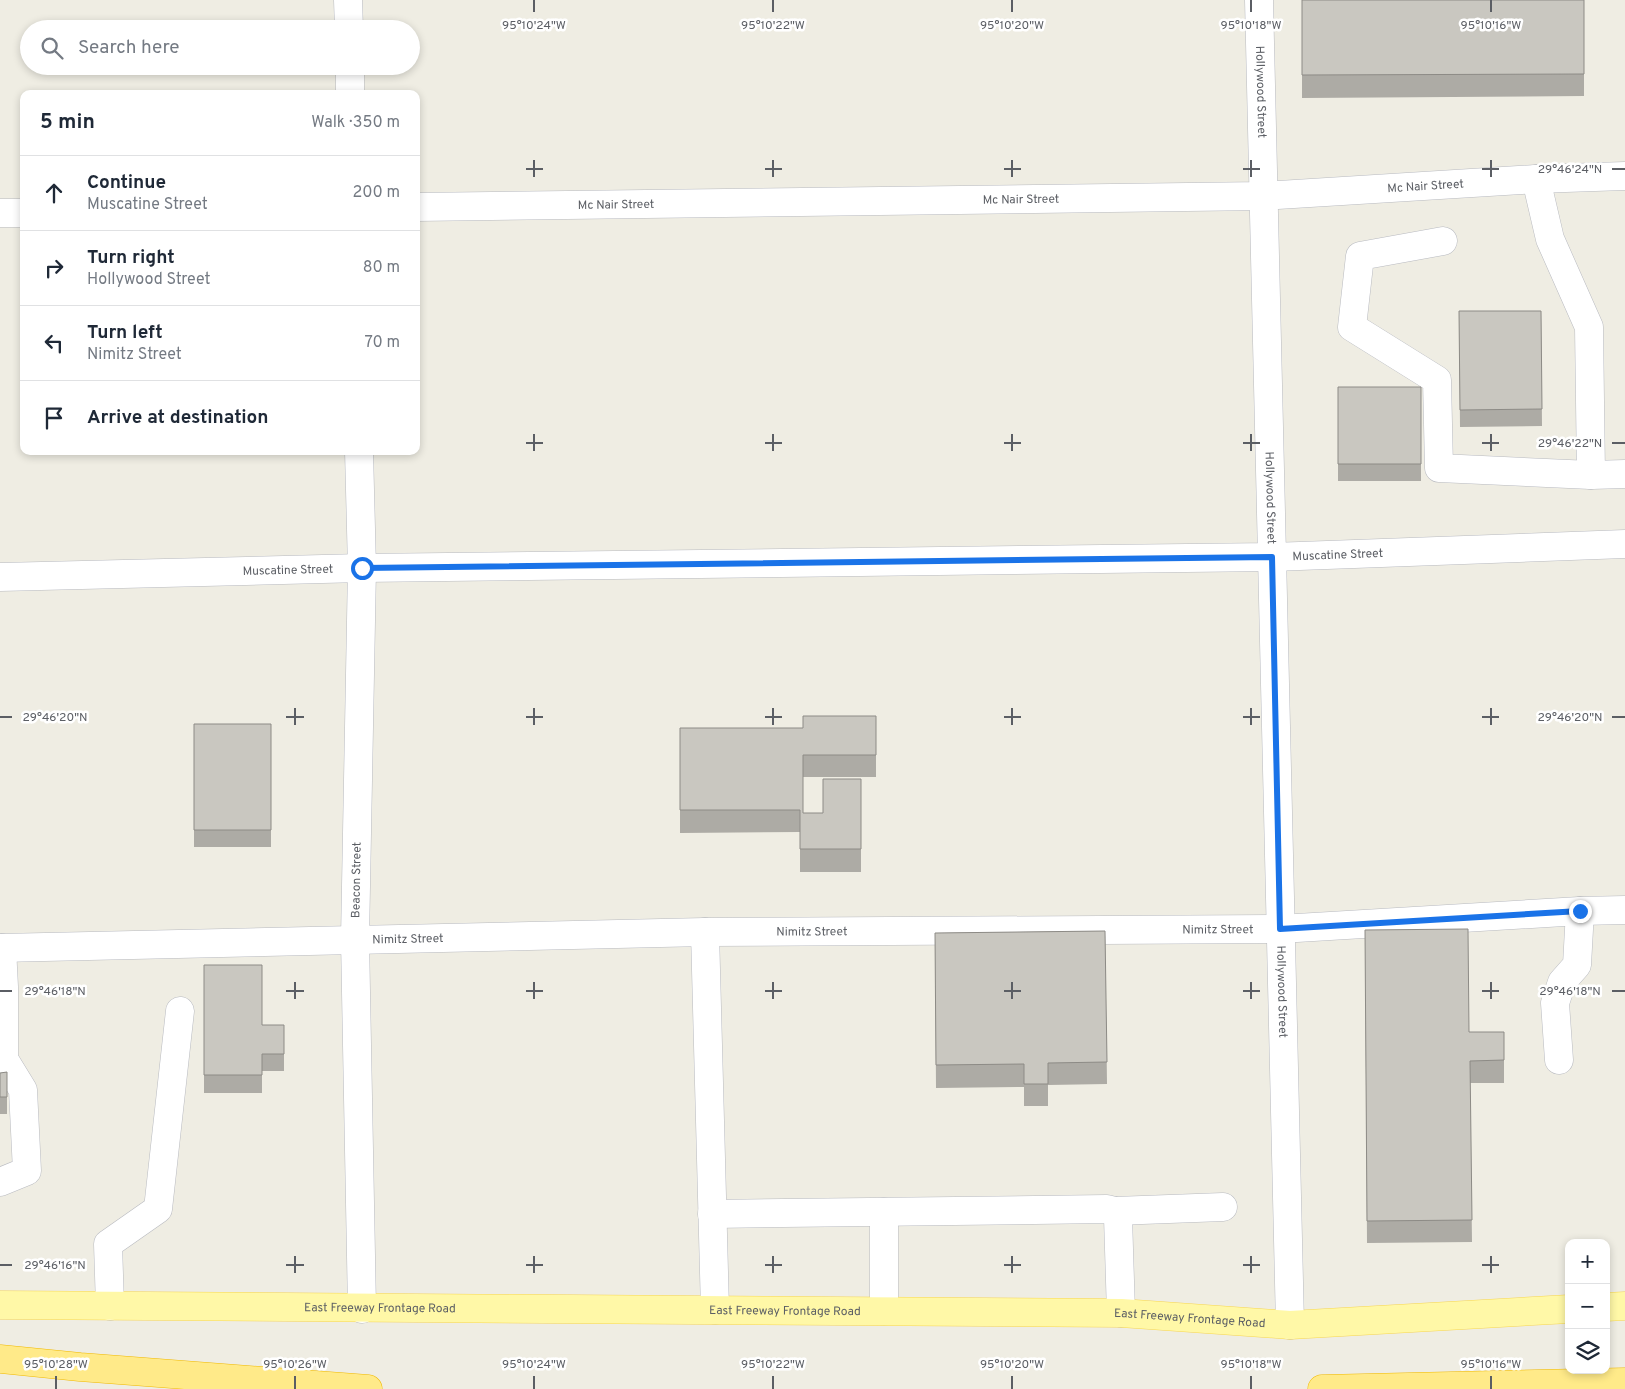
<!DOCTYPE html>
<meta charset="utf-8">
<style>
:root{--surface:#fff;--page:#f2f2f3;--text:#1f2937;--muted:#747a83;--line:#e0e1e3}
body{margin:0;font-family:Overpass,sans-serif;background:var(--page);color:var(--text)}
.controls{position:absolute;right:15px;bottom:15px;display:grid;overflow:hidden;border-radius:10px;box-shadow:0 2px 8px #0003}
.controls button{width:45px;height:45px;display:grid;place-items:center;padding:0;border:0;border-bottom:1px solid var(--line);background:var(--surface);color:var(--text);font:25px sans-serif}
.stop{position:absolute;width:15px;height:15px;margin:-11px;border:4px solid #1a73e8;border-radius:50%;background:#fff}
.stop.end{background:#1a73e8;border-color:#fff;box-shadow:0 1px 5px #0008}
.list{margin:0;padding:0;list-style:none}
h2{display:flex;justify-content:space-between;align-items:center;height:65px;margin:0;padding:0 20px;font-size:21px}
h2 small{font-size:16px;font-weight:400;color:var(--muted)}
.list li{display:grid;grid-template-columns:32px 1fr auto;gap:15px;align-items:center;box-sizing:border-box;height:75px;padding:0 20px;border-top:1px solid var(--line)}
.list b{display:block;font-size:19px;white-space:nowrap}
.list p{margin:0;font-size:16px;white-space:nowrap;color:var(--muted)}
.list em{font-size:16px;font-style:normal;color:var(--muted)}
.icon{flex:none;width:28px;height:28px;fill:none;stroke:currentColor;stroke-width:2;stroke-linecap:round;stroke-linejoin:round}
.map{position:relative;flex:none;width:1625px;height:1389px;overflow:hidden}
.search{position:absolute;background:var(--surface);box-shadow:0 2px 8px #0003;left:20px;top:20px;width:400px;height:55px;display:flex;align-items:center;gap:12px;box-sizing:border-box;padding:0 18px;border-radius:28px;color:var(--muted);font-size:19px}
.panel{position:absolute;background:var(--surface);box-shadow:0 2px 8px #0003;left:20px;top:90px;width:400px;height:365px;border-radius:10px}
.map>svg:first-child{display:block}
.lines{fill:none;stroke-linecap:round;stroke-linejoin:round}
.minor-casing{stroke:#b8bac0;stroke-width:29}
.major-casing{stroke:#f7d653;stroke-width:29}
.highway-casing{stroke:#f1b900;stroke-width:29}
.minor{stroke:#fff;stroke-width:28}
.major{stroke:#fff8a7;stroke-width:28}
.highway{stroke:#ffea89;stroke-width:28}
.wall{fill:#adaba5}
.building{fill:#c9c7c0;stroke:#8d8b86}
.route{stroke:#1a73e8;stroke-width:6}
.ticks{fill:none;stroke:#5b5e64;stroke-width:2}
.labels{text-anchor:middle;stroke-width:5;stroke-linejoin:round;paint-order:stroke}
.street-label{font-size:12px;fill:#5b5e64;stroke:#fff}
.ticks-label{font-size:12px;text-anchor:middle;fill:#5b5e64;stroke:#fff;stroke-width:5;stroke-linejoin:round;paint-order:stroke}
</style>
<div class="map">
<svg width="1625" height="1389" viewBox="0 0 1625 1389">
<rect width="100%" height="100%" fill="#efede3"/>
<g class="lines">
<!-- minor casing -->
<g class="minor-casing">
<g id="minor">
<path d="M348,0L349,29"/>
<path id="s1" d="M1259,0L1290,1325"/>
<path d="M350,66V94"/>
<path d="M1536,179L1550,239L1589,327L1591,475"/>
<path id="s2" d="M416,207L1263,196L1536,179L1625,176"/>
<path d="M0,213H24"/>
<path d="M1443,241L1360,256L1352,327L1437,380L1439,468L1591,475L1625,474"/>
<path d="M359,451L362,568L355,939L362,1309"/>
<path id="s3" d="M0,577L362,568L1272,557L1625,544"/>
<path d="M705,932L715,1310"/>
<path id="s4" d="M0,948L705,932L1280,929L1580,911L1625,910"/>
<path d="M1559,1060L1555,1003L1562,982L1577,965L1580,911"/>
<path d="M0,1182L27,1171L23,1090L4,1059V987L2,948"/>
<path d="M1115,1211L1223,1207"/>
<path d="M712,1214L1107,1209L1115,1211L1118,1217L1121,1313"/>
<path d="M110,1306L108,1244L158,1209L180,1011"/>
<path d="M884,1311V1212"/>
</g>
</g>
<!-- major casing -->
<g class="major-casing">
<g id="major">
<path id="s5" d="M0,1305L1121,1313L1290,1325L1569,1309"/>
<path d="M1606,1307L1625,1306"/>
</g>
</g>
<!-- highway casing -->
<g class="highway-casing">
<path id="highway" d="M0,1359L80,1367L368,1389
M1322,1389L1625,1382"/>
</g>
<!-- minor -->
<use href="#minor" class="minor"/>
<!-- major -->
<use href="#major" class="major"/>
<!-- highway -->
<use href="#highway" class="highway"/>
</g>
<!-- wall -->
<path class="wall" d="M1302,0H1584V96L1302,98Z
M1459,311H1541L1542,426L1460,427Z
M1338,387H1421V481H1338Z
M803,716H876V777H803V813H823L861,779V872H800V832L680,833V728H803Z
M194,724H271V847H194Z
M1365,930L1469,1032H1504V1083H1470L1472,1242L1367,1243Z
M1105,931L1107,1084L1048,1085V1106H1024V1087L936,1088L935,933Z
M204,965L262,1025H284V1071H262V1093H204Z
M7,1072V1114H0V1073Z"/>
<!-- building -->
<path class="building" d="M1302,0H1584V74L1302,75Z
M1459,311H1541L1542,409L1460,410Z
M1338,387H1421V464H1338Z
M803,716H876V755H803V813H823V779H861V849H800V810H680V728H803Z
M194,724H271V830H194Z
M1468,929L1469,1032H1504V1060L1470,1061L1472,1220L1367,1221L1365,930Z
M1105,931L1107,1062L1048,1063V1084H1024V1064L936,1065L935,933Z
M204,965H262V1025H284V1054H262V1075H204Z
M7,1072V1097H0V1073Z"/>
<g class="lines">
<!-- route -->
<path class="route" d="M362,568L1272,557L1280,929L1580,911"/>
</g>
<!-- ticks -->
<path class="ticks" d="M534,0V12M773,0V12M1012,0V12M1251,0V12M1491,0V12M534,160V177M773,160V177M1012,160V177M1251,160V177M1491,160V177M526,169H543M765,169H782M1004,169H1021M1243,169H1260M1482,169H1499M1612,169H1625M534,434V451M773,434V451M1012,434V451M1251,434V451M1491,434V451M526,443H543M765,443H782M1004,443H1021M1243,443H1260M1482,443H1499M1612,443H1625M295,708V725M534,708V725M773,708V725M1012,708V725M1251,708V725M1491,708V725M0,717H12M286,717H304M526,717H543M765,717H782M1004,717H1021M1243,717H1260M1482,717H1499M1612,717H1625M295,982V999M534,982V999M773,982V999M1012,982V999M1251,982V999M1491,982V999M0,991H12M286,991H304M526,991H543M765,991H782M1004,991H1021M1243,991H1260M1482,991H1499M1612,991H1625M295,1256V1273M534,1256V1273M773,1256V1273M1012,1256V1273M1251,1256V1273M1491,1256V1273M0,1265H12M286,1265H304M526,1265H543M765,1265H782M1004,1265H1021M1243,1265H1260M1482,1265H1499M56,1376V1389M295,1376V1389M534,1376V1389M773,1376V1389M1012,1376V1389M1251,1376V1389M1491,1376V1389"/>
<g class="labels">
<!-- street labels -->
<g class="street-label">
<text dy="4" stroke="none"><textPath href="#s1" startOffset="92">Hollywood Street</textPath></text>
<text dy="4" stroke="none"><textPath href="#s2" startOffset="1010">Mc Nair Street</textPath></text>
<text dy="4" stroke="none"><textPath href="#s2" startOffset="605">Mc Nair Street</textPath></text>
<text dy="4" stroke="none"><textPath href="#s2" startOffset="200">Mc Nair Street</textPath></text>
<text dy="4" stroke="none"><textPath href="#s1" startOffset="498">Hollywood Street</textPath></text>
<text dy="4" stroke="none"><textPath href="#s3" startOffset="1338">Muscatine Street</textPath></text>
<text dy="4" stroke="none"><textPath href="#s3" startOffset="288">Muscatine Street</textPath></text>
<text transform="translate(356 880) rotate(-89)" y="4">Beacon Street</text>
<text dy="4" stroke="none"><textPath href="#s4" startOffset="1218">Nimitz Street</textPath></text>
<text dy="4" stroke="none"><textPath href="#s4" startOffset="812">Nimitz Street</textPath></text>
<text dy="4" stroke="none"><textPath href="#s4" startOffset="408">Nimitz Street</textPath></text>
<text dy="4" stroke="none"><textPath href="#s1" startOffset="992">Hollywood Street</textPath></text>
<text dy="4" stroke="none"><textPath href="#s5" startOffset="380">East Freeway Frontage Road</textPath></text>
<text dy="4" stroke="none"><textPath href="#s5" startOffset="785">East Freeway Frontage Road</textPath></text>
<text dy="4" stroke="none"><textPath href="#s5" startOffset="1190">East Freeway Frontage Road</textPath></text>
</g>
</g>
<g class="ticks-label">
<text x="534" y="29">95°10'24"W</text>
<text x="773" y="29">95°10'22"W</text>
<text x="1012" y="29">95°10'20"W</text>
<text x="1251" y="29">95°10'18"W</text>
<text x="1491" y="29">95°10'16"W</text>
<text x="1570" y="173">29°46'24"N</text>
<text x="1570" y="447">29°46'22"N</text>
<text x="55" y="721">29°46'20"N</text>
<text x="1570" y="721">29°46'20"N</text>
<text x="55" y="995">29°46'18"N</text>
<text x="1570" y="995">29°46'18"N</text>
<text x="55" y="1269">29°46'16"N</text>
<text x="56" y="1368">95°10'28"W</text>
<text x="295" y="1368">95°10'26"W</text>
<text x="534" y="1368">95°10'24"W</text>
<text x="773" y="1368">95°10'22"W</text>
<text x="1012" y="1368">95°10'20"W</text>
<text x="1251" y="1368">95°10'18"W</text>
<text x="1491" y="1368">95°10'16"W</text>
</g>
</svg>
<div class="controls">
<button>+</button>
<button>−</button>
<button><svg class="icon" aria-label="layers" viewBox="0 0 24 24"><path d="M12 4l9 5-9 5-9-5zM3 14l9 5 9-5"/></svg></button>
</div>
<div class="stop" style="left:362px;top:568px"></div>
<div class="stop end" style="left:1580px;top:911px"></div>
<div class="search"><svg class="icon" aria-label="search" viewBox="0 0 24 24"><circle cx="10" cy="10" r="6"/><path d="M15 15l6 6"/></svg>Search here</div>
<section class="panel">
<h2>5 min<small>Walk · 350 m</small></h2>
<ul class="list">
<li><svg class="icon" aria-label="ahead" viewBox="0 0 24 24"><path d="M12 20V5M6 11l6-6 6 6"/></svg><div><b>Continue</b><p>Muscatine Street</p></div><em>200 m</em></li>
<li><svg class="icon" aria-label="right" viewBox="0 0 24 24"><path d="M7 20v-9h11M14 6l5 5-5 5"/></svg><div><b>Turn right</b><p>Hollywood Street</p></div><em>80 m</em></li>
<li><svg class="icon" aria-label="left" viewBox="0 0 24 24"><path d="M17 20v-9H6M10 6l-5 5 5 5"/></svg><div><b>Turn left</b><p>Nimitz Street</p></div><em>70 m</em></li>
<li><svg class="icon" aria-label="arrive" viewBox="0 0 24 24"><path d="M6 21V4h12l-3 4 3 4H6"/></svg><div><b>Arrive at destination</b></div></li>
</ul>
</section>
</div>
